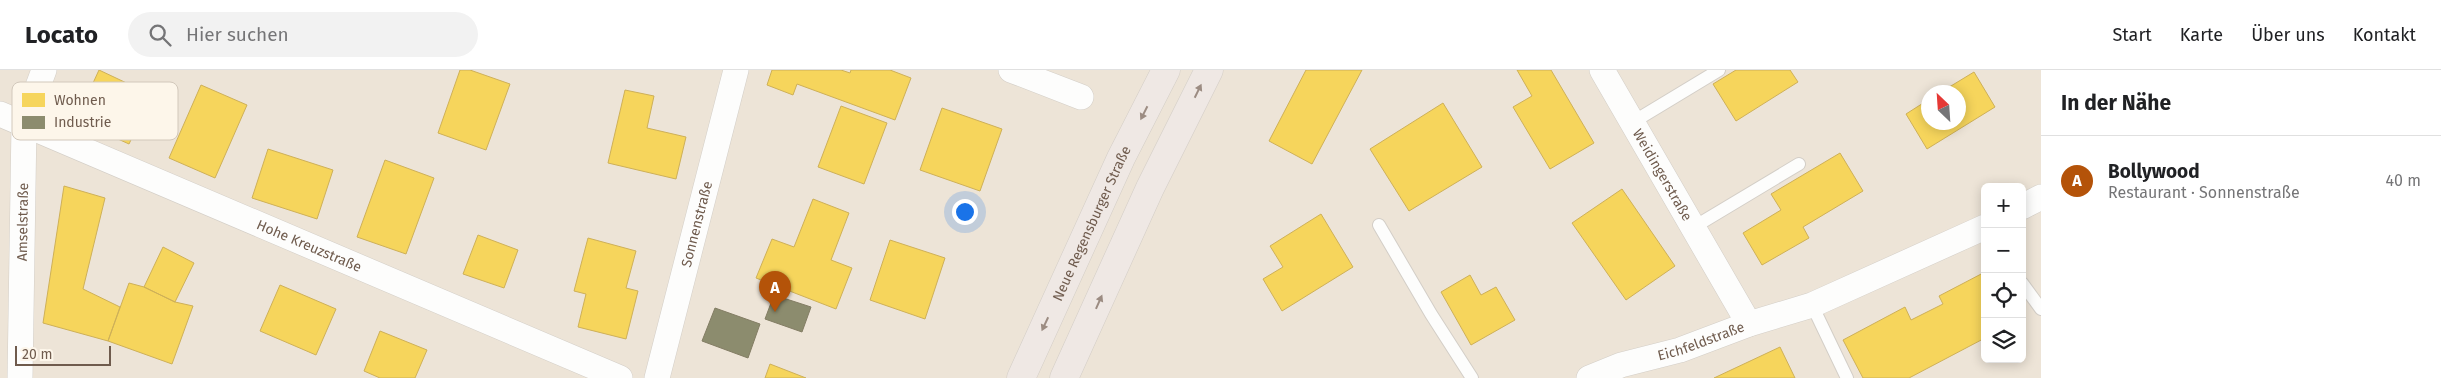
<!DOCTYPE html>
<html lang="de">
<meta charset="utf-8">
<style>
:root{--surface:#fff;--page:#f2f2f2;--text:#202124;--muted:#757577;--line:#e0e0e0;--accent:#b45309}
body{margin:0;font-family:"Fira Sans",sans-serif;background:var(--page);color:var(--text)}
.controls{position:absolute;right:15px;bottom:15px;display:grid;overflow:hidden;border-radius:8px;box-shadow:0 2px 12px #0003}
.controls button{width:45px;height:45px;display:grid;place-items:center;padding:0;border:0;border-bottom:1px solid var(--line);background:var(--surface);color:var(--text);font:25px sans-serif}
.compass{position:absolute;left:1921px;top:15px;width:45px;height:45px;border-radius:50%;background:var(--surface);box-shadow:0 2px 12px #0003;rotate:335deg}
.scale{position:absolute;left:15px;bottom:12px;width:96px;box-sizing:border-box;padding-left:5px;border:2px solid #6f5b4d;border-top:0;font-size:14px;line-height:18px;white-space:nowrap;color:#6f5b4d;-webkit-text-stroke:4px #fdf6ea;paint-order:stroke}
.you{position:absolute;left:964px;top:141px;width:18px;height:18px;margin:-12px;border:4px solid #fff;border-radius:50%;background:#1a73e8;box-shadow:0 0 0 8px #1a73e833}
.badge{display:grid;place-items:center;width:32px;height:32px;border-radius:50%;background:var(--accent);color:#fff;font-size:16px;font-weight:700}
.pin{position:absolute;translate:-50% -41px;filter:drop-shadow(0 1px 2px #0008)}
.pin::after{content:'';position:absolute;top:26px;width:18px;height:15px;background:inherit;clip-path:polygon(0 0,100% 0,50% 100%)}
.list{margin:0;padding:0;list-style:none}
h2{display:flex;justify-content:space-between;align-items:center;height:65px;margin:0;padding:0 20px;font-size:21px}
h2 small{font-size:16px;font-weight:400;color:var(--muted)}
.list li{display:grid;grid-template-columns:32px 1fr auto;gap:15px;align-items:center;box-sizing:border-box;height:90px;padding:0 20px;border-top:1px solid var(--line)}
.list b{display:block;font-size:19px;white-space:nowrap}
.list p{margin:0;font-size:16px;white-space:nowrap;color:var(--muted)}
.list em{font-size:16px;font-style:normal;color:var(--muted)}
.icon{flex:none;width:28px;height:28px;fill:none;stroke:currentColor;stroke-width:2;stroke-linecap:round;stroke-linejoin:round}
.map{position:relative;flex:none;width:2041px;height:308px;overflow:hidden}
header{display:flex;align-items:center;gap:30px;box-sizing:border-box;height:70px;padding:0 25px;background:var(--surface);border-bottom:1px solid var(--line)}
header strong{font-size:24px}
nav{display:flex;gap:28px;margin-inline-start:auto;font-size:18px}
.search{width:350px;height:45px;background:var(--page);display:flex;align-items:center;gap:12px;box-sizing:border-box;padding:0 18px;border-radius:28px;color:var(--muted);font-size:19px}
main{display:flex}
aside{flex:1;background:var(--surface)}
.map>svg:first-child{display:block}
.residential{fill:#ede4d7;fill-rule:evenodd}
.homes{fill:#f6d55c;stroke:#ceb058}
.industry{fill:#8c8c6e;stroke:#837d64}
.lines{fill:none;stroke-linecap:round;stroke-linejoin:round}
.lane-casing{stroke:#d3cec7;stroke-width:14}
.street-casing{stroke:#d3cec7;stroke-width:26}
.highway-casing{stroke:#d3cdc6;stroke-width:29}
.lane{stroke:#fdfdfc;stroke-width:12}
.street{stroke:#fdfdfc;stroke-width:25}
.highway{stroke:#efe8e4;stroke-width:28}
.oneway{fill:#9c8c82}
.labels{text-anchor:middle;stroke-width:5;stroke-linejoin:round;paint-order:stroke}
.street-label{font-size:14px;fill:#6f5b4d;stroke:#fdf6ea}
.key{fill:#fdf6ea;stroke:#d2c8bb;stroke-width:1}
.key-label{font-size:14px;fill:#6f5b4d}
</style>
<header>
<strong>Locato</strong>
<div class="search"><svg class="icon" aria-label="search" viewBox="0 0 24 24"><circle cx="10" cy="10" r="6"/><path d="M15 15l6 6"/></svg>Hier suchen</div>
<nav><a>Start</a><a>Karte</a><a>Über uns</a><a>Kontakt</a></nav>
</header>
<main>
<div class="map">
<svg width="2041" height="308" viewBox="0 0 2041 308">
<rect width="100%" height="100%" fill="#f4f1e9"/>
<!-- residential -->
<path class="residential" d="M0,0H2041V308H0ZM1928,22H1958V52H1928ZM1985,117H2022V289H1985Z"/>
<!-- homes -->
<path class="homes" d="M99,0L152,25L129,74L76,50Z
M460,0H470L510,14L486,80L438,63Z
M772,0H841L850,3L851,0H890L911,8L895,50L797,14L793,25L767,15Z
M1306,0H1362L1312,94L1269,71Z
M1517,0H1551L1594,73L1550,99L1513,37L1532,26Z
M1736,0H1790L1798,12L1736,51L1713,14Z
M1974,2L1995,37L1927,79L1906,44L1928,30V52H1958V22H1941Z
M201,15L247,35L215,108L169,88Z
M625,20L654,26L647,58L686,67L676,109L608,93Z
M1443,33L1482,97L1409,141L1370,79Z
M841,36L887,53L864,114L818,97Z
M942,38L1002,59L980,121L920,100Z
M268,79L333,100L317,149L252,128Z
M1840,83L1863,121L1803,157L1809,168L1762,195L1743,163L1781,140L1771,124Z
M385,90L434,108L406,184L357,167Z
M64,116L105,128L83,219L120,237L108,271L43,253Z
M1622,119L1675,196L1626,230L1572,153Z
M813,129L849,143L831,190L852,198L836,239L756,208L772,169L794,177Z
M1321,144L1353,197L1282,241L1263,209L1283,197L1270,176Z
M478,165L518,180L504,218L463,204Z
M588,168L636,181L626,218L638,221L626,269L578,257L586,224L574,221Z
M890,170L945,188L925,249L870,230Z
M163,177L194,193L175,232L144,217Z
M1985,202V268L1909,308H1863L1843,270L1905,237L1911,250L1943,234L1939,226Z
M1470,205L1481,225L1496,217L1515,250L1471,275L1441,222Z
M129,213L144,217L175,232L193,236L172,294L108,271Z
M280,215L336,239L316,285L260,261Z
M380,261L427,280L415,308H380L364,301Z
M1780,277L1795,308H1714Z
M770,294L806,308H765Z"/>
<!-- industry -->
<path class="industry" d="M774,225L811,237L802,262L765,249Z
M715,238L760,254L748,288L702,271Z"/>
<g class="lines">
<!-- lane casing -->
<g class="lane-casing">
<path id="lane" d="M1633,52L1719,0
M1379,155L1431,244L1472,308
M1694,157L1799,94
M2022,213L2041,239
M1812,235L1847,308"/>
</g>
<!-- street casing -->
<g class="street-casing">
<g id="street">
<path d="M1011,0L1081,27"/>
<path id="s1" d="M1602,0L1749,254"/>
<path id="s2" d="M0,44L620,308"/>
<path d="M2022,137L2041,127"/>
<path id="s3" d="M20,308L24,54L44,0"/>
<path id="s4" d="M657,308L736,0"/>
<path id="s5" d="M1589,308L1621,295L1680,280L1749,254L1812,235L1985,157"/>
</g>
</g>
<!-- highway casing -->
<g class="highway-casing">
<g id="highway">
<path id="s6" d="M1021,308L1121,88L1166,0"/>
<path d="M1064,308L1150,118L1209,0"/>
</g>
</g>
<!-- lane -->
<use href="#lane" class="lane"/>
<!-- street -->
<use href="#street" class="street"/>
<!-- highway -->
<use href="#highway" class="highway"/>
</g>
<!-- one-way arrows -->
<defs><path id="oneway-solid" d="M-6-.8H1V-3.2L6.5 0L1 3.2V.8H-6Z" transform="scale(1.25)"/></defs>
<g class="oneway">
<use href="#oneway-solid" transform="translate(1198 21) rotate(-64)"/>
<use href="#oneway-solid" transform="translate(1144 43) rotate(117)"/>
<use href="#oneway-solid" transform="translate(1099 232) rotate(-66)"/>
<use href="#oneway-solid" transform="translate(1045 254) rotate(115)"/>
</g>
<g class="labels">
<!-- street labels -->
<g class="street-label">
<text dy="5" stroke="none"><textPath href="#s1" startOffset="121">Weidingerstraße</textPath></text>
<text dy="5" stroke="none"><textPath href="#s3" startOffset="156">Amselstraße</textPath></text>
<text dy="5" stroke="none"><textPath href="#s6" startOffset="170">Neue Regensburger Straße</textPath></text>
<text dy="5" stroke="none"><textPath href="#s4" startOffset="159">Sonnenstraße</textPath></text>
<text dy="5" stroke="none"><textPath href="#s2" startOffset="336">Hohe Kreuzstraße</textPath></text>
<text dy="5" stroke="none"><textPath href="#s5" startOffset="118">Eichfeldstraße</textPath></text>
</g>
</g>
<!-- legend -->
<rect x="12" y="12" width="166" height="58" rx="8" class="key"/>
<rect x="22" y="23" width="23" height="14" fill="#f6d55c"/>
<rect x="22" y="46" width="23" height="13" fill="#8c8c6e"/>
<g class="key-label">
<text x="54" y="35">Wohnen</text>
<text x="54" y="57">Industrie</text>
</g>
</svg>
<div class="controls">
<button>+</button>
<button>−</button>
<button><svg class="icon" aria-label="locate" viewBox="0 0 24 24"><circle cx="12" cy="12" r="6"/><path d="M12 2v4M12 18v4M2 12h4M18 12h4"/></svg></button>
<button><svg class="icon" aria-label="layers" viewBox="0 0 24 24"><path d="M12 4l9 5-9 5-9-5zM3 14l9 5 9-5"/></svg></button>
</div>
<svg class="compass" viewBox="-18 -18 36 36"><path d="M0-13l5 13h-10z" fill="#e53935"/><path d="M0 13l5-13h-10z" fill="#757577"/></svg>
<div class="scale">20 m</div>
<div class="you"></div>
<div class="pin badge" style="left:775px;top:242px">A</div>
</div>
<aside>
<h2>In der Nähe<small></small></h2>
<ul class="list">
<li><span class="badge">A</span><div><b>Bollywood</b><p>Restaurant · Sonnenstraße</p></div><em>40 m</em></li>
</ul>
</aside>
</main>
